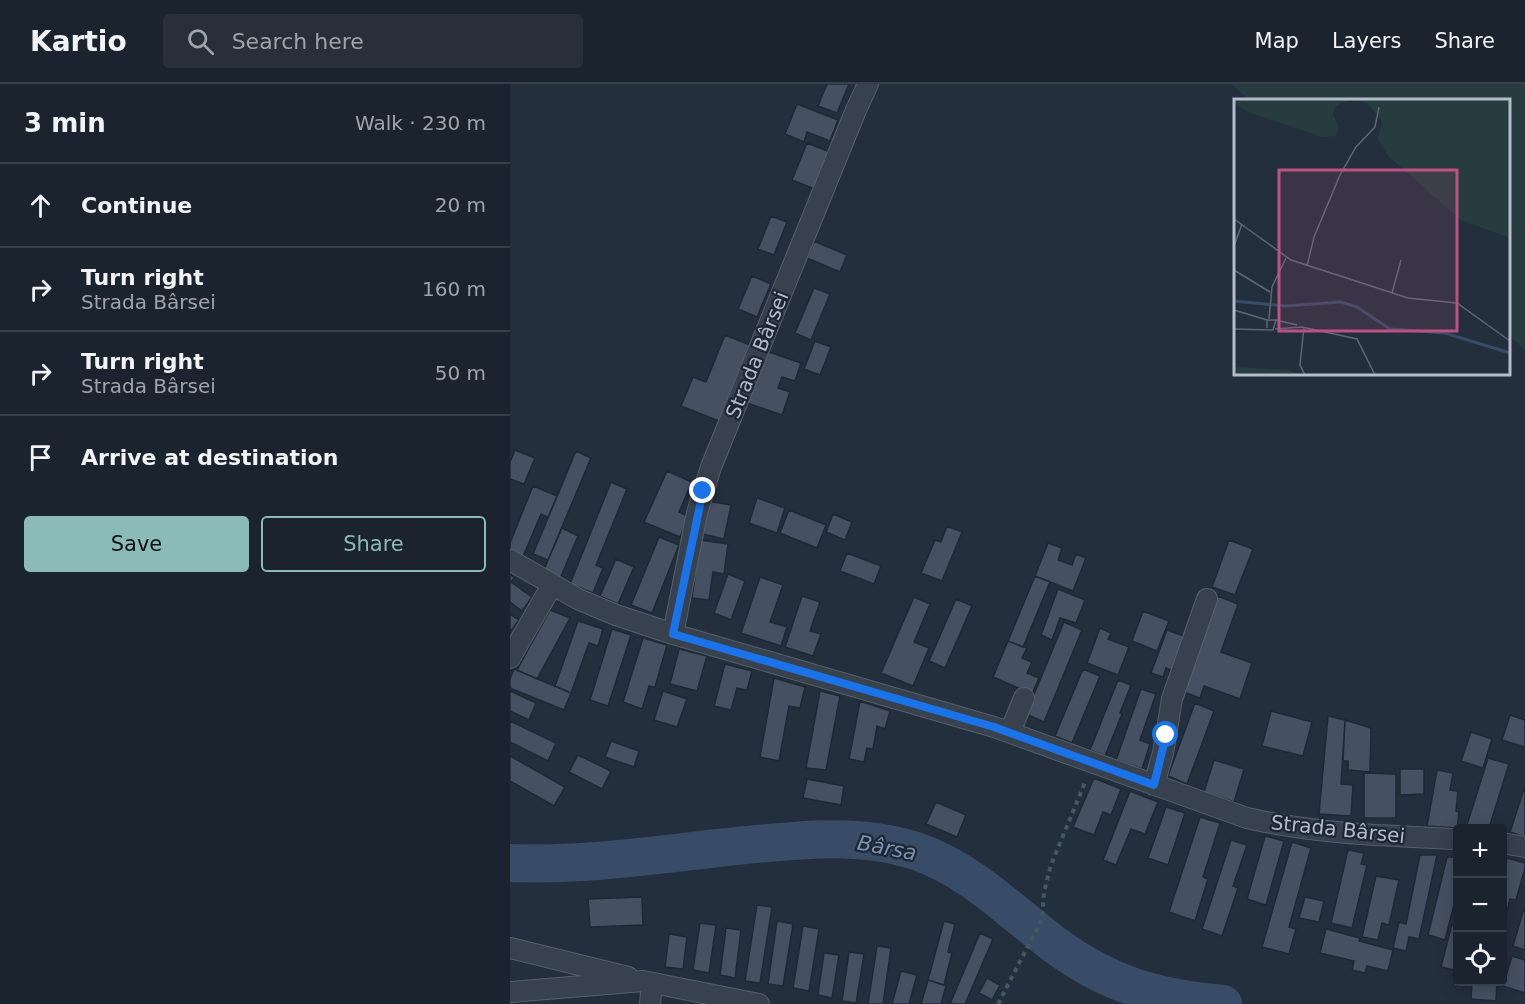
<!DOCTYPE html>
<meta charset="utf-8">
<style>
:root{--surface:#1b232e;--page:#282f3a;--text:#f1f3f6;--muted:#a0a4aa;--line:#39404a;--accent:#8bbbb9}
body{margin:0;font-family:"DejaVu Sans",sans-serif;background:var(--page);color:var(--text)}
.controls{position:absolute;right:18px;bottom:18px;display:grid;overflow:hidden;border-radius:6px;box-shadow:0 3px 15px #0003}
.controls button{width:54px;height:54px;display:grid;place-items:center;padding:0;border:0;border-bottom:2px solid var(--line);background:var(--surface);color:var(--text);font:30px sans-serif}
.stop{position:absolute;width:18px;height:18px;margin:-14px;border:4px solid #1a73e8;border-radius:50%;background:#fff}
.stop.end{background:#1a73e8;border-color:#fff;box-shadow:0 2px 6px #0008}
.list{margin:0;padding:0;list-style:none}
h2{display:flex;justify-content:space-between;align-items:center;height:78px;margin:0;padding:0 24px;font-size:26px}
h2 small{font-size:20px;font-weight:400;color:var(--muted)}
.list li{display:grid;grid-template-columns:39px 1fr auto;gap:18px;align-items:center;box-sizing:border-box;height:84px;padding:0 24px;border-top:2px solid var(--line)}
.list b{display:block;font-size:22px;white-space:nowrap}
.list p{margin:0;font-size:20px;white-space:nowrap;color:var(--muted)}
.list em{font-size:20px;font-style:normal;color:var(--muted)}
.actions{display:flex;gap:12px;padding:18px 24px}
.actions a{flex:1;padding:14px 0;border:2px solid var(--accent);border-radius:6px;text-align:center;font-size:21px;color:var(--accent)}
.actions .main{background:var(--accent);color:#111}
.icon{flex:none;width:33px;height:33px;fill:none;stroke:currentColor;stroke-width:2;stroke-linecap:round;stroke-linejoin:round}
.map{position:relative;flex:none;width:1015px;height:920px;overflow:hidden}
header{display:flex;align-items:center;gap:36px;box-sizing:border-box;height:84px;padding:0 30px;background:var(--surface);border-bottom:2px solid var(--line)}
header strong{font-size:28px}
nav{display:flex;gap:33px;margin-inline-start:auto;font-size:21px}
.search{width:420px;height:54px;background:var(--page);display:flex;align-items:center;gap:15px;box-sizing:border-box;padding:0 21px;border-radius:6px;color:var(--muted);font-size:22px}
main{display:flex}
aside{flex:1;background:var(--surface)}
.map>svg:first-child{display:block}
.green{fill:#263c3f}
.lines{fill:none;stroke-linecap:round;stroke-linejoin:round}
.river{stroke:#394c67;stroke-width:38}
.building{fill:#455162;stroke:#1f2835;stroke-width:1.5}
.minor-casing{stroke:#565f6c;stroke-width:22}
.path{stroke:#44595c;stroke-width:4;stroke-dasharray:4.5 4.5;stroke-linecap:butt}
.minor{stroke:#38414e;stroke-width:20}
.route{stroke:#1a73e8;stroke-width:8}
.labels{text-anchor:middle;stroke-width:4.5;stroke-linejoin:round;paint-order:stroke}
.street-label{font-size:20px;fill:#b4bcc9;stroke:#1d2633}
.water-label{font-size:21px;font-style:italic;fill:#7c92b1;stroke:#1d2633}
.inset-river{fill:none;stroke:#394c67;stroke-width:3}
.inset-road{fill:none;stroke:#5e6776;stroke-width:1.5}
.view{fill:#bd5182;fill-opacity:0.15;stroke:#bd5182;stroke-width:3}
.inset-edge{fill:none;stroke:#b4bcc9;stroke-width:3}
</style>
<header>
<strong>Kartio</strong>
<div class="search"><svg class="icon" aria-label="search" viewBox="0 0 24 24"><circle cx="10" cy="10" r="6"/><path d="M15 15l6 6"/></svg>Search here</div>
<nav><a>Map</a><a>Layers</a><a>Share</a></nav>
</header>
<main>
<aside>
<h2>3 min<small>Walk · 230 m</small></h2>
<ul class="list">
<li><svg class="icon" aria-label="ahead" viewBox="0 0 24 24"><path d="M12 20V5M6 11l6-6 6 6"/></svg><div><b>Continue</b></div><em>20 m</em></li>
<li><svg class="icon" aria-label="right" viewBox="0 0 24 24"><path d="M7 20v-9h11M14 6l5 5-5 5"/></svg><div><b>Turn right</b><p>Strada Bârsei</p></div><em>160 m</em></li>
<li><svg class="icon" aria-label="right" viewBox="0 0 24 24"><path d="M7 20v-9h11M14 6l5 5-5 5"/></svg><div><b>Turn right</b><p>Strada Bârsei</p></div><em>50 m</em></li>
<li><svg class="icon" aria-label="arrive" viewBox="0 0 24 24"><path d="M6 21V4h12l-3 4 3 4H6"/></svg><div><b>Arrive at destination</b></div></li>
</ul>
<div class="actions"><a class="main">Save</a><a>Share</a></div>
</aside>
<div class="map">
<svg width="1015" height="920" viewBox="0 0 1015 920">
<rect width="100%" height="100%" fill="#242f3e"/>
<!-- green -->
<path class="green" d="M722,0H1015V266L999,252L998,16H739Z"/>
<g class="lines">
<!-- river -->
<path class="river" d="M0,779C73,782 145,771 217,763C278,757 346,747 406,767C461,786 500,827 545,861C599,901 647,914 713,920"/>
</g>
<!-- building -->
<path class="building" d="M317,0H339L327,29L308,22Z
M287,20L328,36L320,57L297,48L294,58L275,50Z
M297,59L320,68L305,105L282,96Z
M261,132L277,138L264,171L248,165Z
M304,157L337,171L330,188L297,174Z
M242,192L261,200L247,233L228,225Z
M304,204L320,210L301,256L285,249Z
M215,251L240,261L209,337L171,322L183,293L196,298Z
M305,257L321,263L310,291L294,285Z
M256,267L291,279L285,297L272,293L268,304L280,308L272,331L237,319Z
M5,366L25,374L14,400L0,395V378Z
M66,367L81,374L38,476L23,470Z
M157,387L182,398L169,428L179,433L170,453L134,438Z
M101,398L117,405L86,481L93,484L83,509L60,500Z
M23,402L47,412L38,433L31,430L12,475L0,470V459Z
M247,414L275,424L267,449L239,439Z
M198,417L221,421L214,455L192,450Z
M279,426L316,441L307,464L270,449Z
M323,430L342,438L335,456L316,448Z
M437,442L452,448L432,497L411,489L425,456L431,458Z
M52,444L68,452L49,497L32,490Z
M149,453L169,461L142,529L121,521Z
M190,456L218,460L214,490L203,488L199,516L182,514Z
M719,456L743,465L725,511L702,503Z
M538,459L552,464L548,476L562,481L566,470L576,474L563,507L525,492Z
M337,469L371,482L364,500L330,487Z
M106,475L124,483L108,520L90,512Z
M0,490L4,494L1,498L22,513L12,527L0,518Z
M218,490L235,497L221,536L204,529Z
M525,492L540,498L513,563L498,557Z
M250,493L273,501L260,538L277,543L271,562L231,549Z
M548,505L575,516L566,539L550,534L542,556L531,551Z
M292,512L310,518L300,547L311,550L303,572L275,563Z
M708,512L728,520L711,568L742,579L730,615L694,602L690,614L668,606L691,561Z
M404,513L420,520L404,558L419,564L403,602L371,589Z
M446,515L462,522L435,584L419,577Z
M40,526L60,534L27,595L7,586Z
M633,527L659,537L647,567L622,557Z
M0,530L9,536L0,548Z
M68,537L93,545L88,562L79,559L61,609L45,602Z
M554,538L572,546L534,638L516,630Z
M590,544L601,549L598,555L619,563L608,591L577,579Z
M102,545L121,551L98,622L80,616Z
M657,546L679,554L666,588L656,584L653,593L641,589Z
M133,554L157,561L145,603L139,602L132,625L113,618Z
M498,557L517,564L512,574L522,578L517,589L529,594L522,610L483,593Z
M169,565L197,572L187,607L160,600Z
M215,580L242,587L237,606L227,604L221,626L204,622Z
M4,585L61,609L54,626L0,604V595Z
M573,585L590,592L562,659L545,652Z
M264,594L295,603L290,624L279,622L269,677L250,673Z
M608,596L621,601L610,629L612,630L595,672L580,666Z
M631,605L646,610L630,656L640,660L632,685L606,676Z
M0,607L26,619L19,636L0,627Z
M153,607L177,615L167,643L144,636Z
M310,607L330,612L316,686L296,684Z
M350,617L380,627L375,645L367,642L363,665L357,664L354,678L339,675Z
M685,619L704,627L677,700L658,692Z
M761,627L802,638L793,672L752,662Z
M1000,631L1015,636V663L992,656Z
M818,632L835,636L831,700L843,701L841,732L809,730Z
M835,636L861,644L860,688L838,686V677H833Z
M0,637L46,659L38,677L0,658Z
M961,648L982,655L973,684L951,677Z
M101,657L129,667L124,683L95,673Z
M68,671L101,687L92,705L59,688Z
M0,672L55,703L44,722L0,697Z
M978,674L999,680L979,744H956Z
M704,676L734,685L724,718L694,708Z
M890,685H914V710L890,711Z
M927,686L943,689L940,706L948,707L946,727L949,728L947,744L917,742Z
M854,689L886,690V734H854Z
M584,694L611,705L601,731L593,728L584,751L563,743Z
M297,695L334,702L331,721L293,714Z
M1015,702V753L1000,748Z
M620,707L648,718L635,750L621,745L606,781L593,776Z
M426,718L456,731L447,753L416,740Z
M656,723L675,729L658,781L638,774Z
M690,733L710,739L693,793L698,795L685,837L659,828Z
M755,752L774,757L756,821L737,815Z
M721,756L737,761L723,802L728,804L712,852L692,845Z
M782,758L801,764L779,843L786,845L779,870L752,863Z
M838,766L854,769L851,780L857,781L842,844L821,839Z
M910,771H927L909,855L899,853L896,867L883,864L889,838L896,840Z
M937,773H948V805L935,856L918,851Z
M997,774L1015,779V784L1006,816L1000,815L996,831L992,830V789Z
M866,792L889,796L879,841L872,839L868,856L852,853Z
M132,813L133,841L80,843L78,815Z
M795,813L814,817L809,838L789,834Z
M247,821L262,823L250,899L235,897Z
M1015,821V866L1003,862Z
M267,837L283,840L273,902L258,900Z
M434,837L445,840L438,868L442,869L434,901L418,896Z
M190,839L206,841L199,889L183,886Z
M942,840L948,842V887L931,883Z
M293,842L309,845L299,907L283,904Z
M216,844L231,846L225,894L210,891Z
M816,845L850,854L849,857L883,866L878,887L857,882L855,889L842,886L844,877L810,869Z
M470,849L483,855L455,920H440Z
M159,850L177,853L173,885L155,883Z
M367,862L381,864L373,920H358Z
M339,868L354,870L346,919L332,917Z
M314,869L329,871L322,914L308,911Z
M1002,872L1015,876V909L993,902Z
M391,887L407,891L399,920H382Z
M477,894L490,901L482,916L469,909Z
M418,896L436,902L431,920H411Z
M962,898H987L986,917L961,915Z"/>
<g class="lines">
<!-- minor casing -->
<g class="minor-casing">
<path id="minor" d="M0,476L68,515L106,531L163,550L484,643L737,734C807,750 877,752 948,755
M163,550L187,429L201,383L346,26L358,0
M0,574L42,501
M500,648L514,614
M644,701L653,669L662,615L697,515
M992,759L1015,763
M0,864L118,893
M0,908L133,897L249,920
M140,920L142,899"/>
</g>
<!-- path -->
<path class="path" d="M488,920L532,835L534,808L541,781L576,696"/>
<!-- minor -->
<use href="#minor" class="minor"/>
</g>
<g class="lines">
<!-- route -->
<path class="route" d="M193,407L163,550L484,643L644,701L656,651"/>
</g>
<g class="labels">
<!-- street labels -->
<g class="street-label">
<text transform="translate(247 271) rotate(-68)" y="7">Strada Bârsei</text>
<text transform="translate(828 745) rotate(6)" y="7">Strada Bârsei</text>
</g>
<!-- water labels -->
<g class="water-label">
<text transform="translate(377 764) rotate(11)" y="7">Bârsa</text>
</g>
</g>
<!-- overview -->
<g transform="translate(724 15)">
<rect width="276" height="276" fill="#242f3e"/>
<path d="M0,0H276V139L227,121L154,57L144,41L148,22L133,4L118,0L101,7L99,16L105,28L102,37L88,38L17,14L0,5ZM0,268L55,271L65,276H0Z" fill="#263c3f"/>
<path class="inset-river" d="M0,202L51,207L107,203L123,208L156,230L211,234L276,254"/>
<path class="inset-road" d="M0,120L57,161L174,199L223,204L276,242M0,147L8,125M73,167L80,138L106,76L122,48L141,28L145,8M0,171L36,193M158,194L167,161M0,211L33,221M35,220L38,188L52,159M42,221L63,226M70,228L66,266L71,276M0,230L39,231L42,221H33V229M41,230L68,228L123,240L141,276"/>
<path class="view" d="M45,71H223V232H45Z"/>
<rect width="276" height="276" class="inset-edge"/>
</g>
</svg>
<div class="controls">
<button>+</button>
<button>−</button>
<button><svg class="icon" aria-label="locate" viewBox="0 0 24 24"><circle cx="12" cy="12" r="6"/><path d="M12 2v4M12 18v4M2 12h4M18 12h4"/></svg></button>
</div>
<div class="stop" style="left:656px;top:651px"></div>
<div class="stop end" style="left:193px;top:407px"></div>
</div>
</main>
